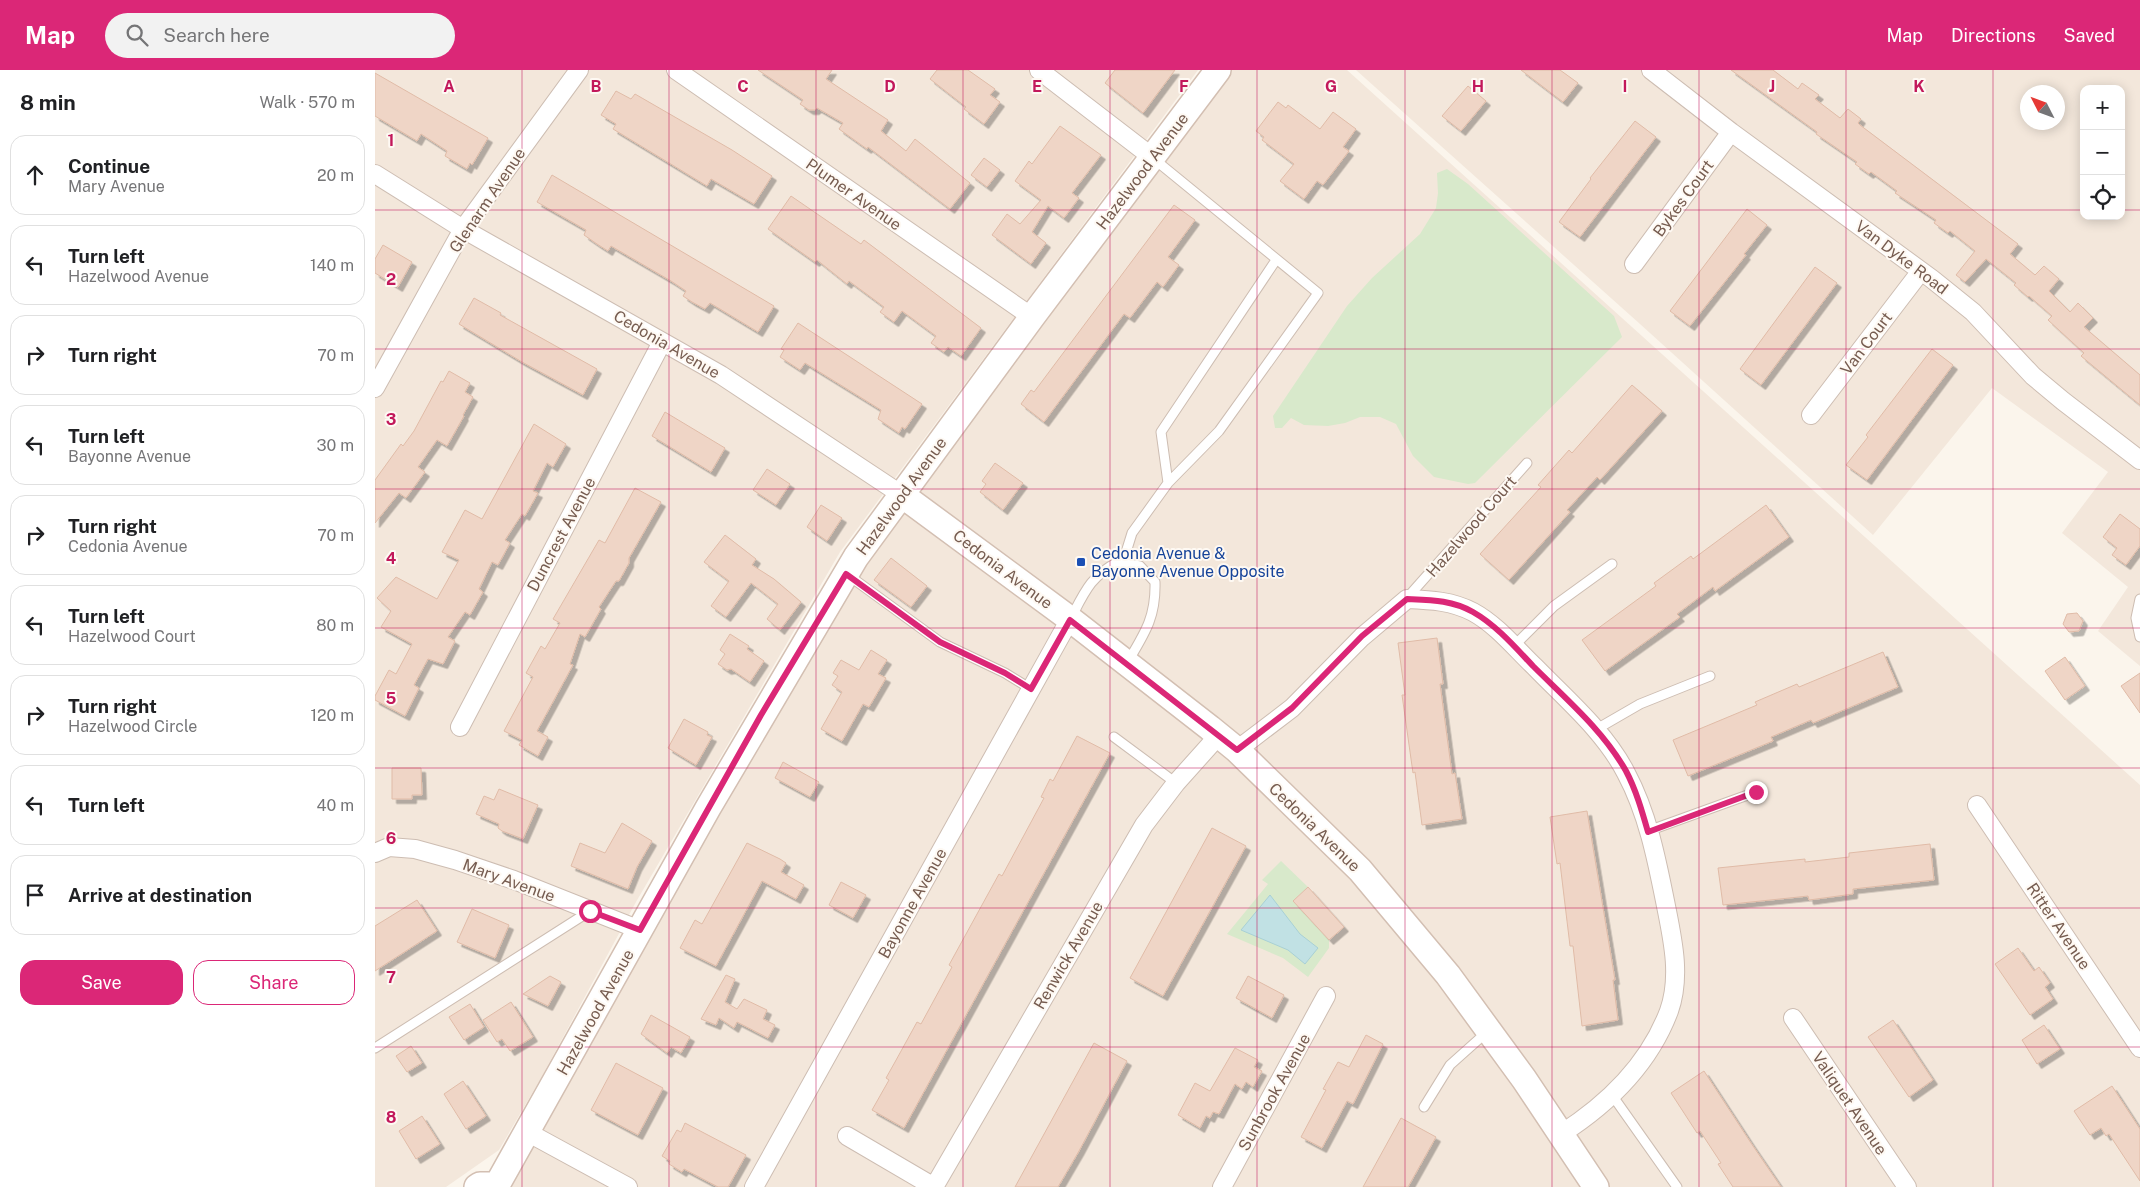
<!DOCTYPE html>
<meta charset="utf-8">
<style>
:root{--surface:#fff;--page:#f2f2f2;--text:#202124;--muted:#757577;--line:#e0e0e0;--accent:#db2777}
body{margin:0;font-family:"Public Sans",sans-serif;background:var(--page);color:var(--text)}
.controls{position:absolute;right:15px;top:15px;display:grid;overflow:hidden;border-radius:10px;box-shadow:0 2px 12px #0003}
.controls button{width:45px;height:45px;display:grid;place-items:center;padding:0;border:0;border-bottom:1px solid var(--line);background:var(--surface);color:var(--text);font:25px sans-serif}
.compass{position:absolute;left:1645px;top:15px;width:45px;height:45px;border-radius:50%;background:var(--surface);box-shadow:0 2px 12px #0003;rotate:312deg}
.stop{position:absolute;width:15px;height:15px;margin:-11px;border:4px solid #db2777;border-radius:50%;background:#fff}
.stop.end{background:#db2777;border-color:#fff;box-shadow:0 1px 5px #0008}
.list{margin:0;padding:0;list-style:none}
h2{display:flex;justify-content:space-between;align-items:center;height:65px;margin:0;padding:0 20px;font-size:21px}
h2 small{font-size:16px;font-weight:400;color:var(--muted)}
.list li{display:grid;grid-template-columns:32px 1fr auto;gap:15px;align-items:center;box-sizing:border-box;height:80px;margin:0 10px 10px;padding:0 10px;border:1px solid var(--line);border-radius:15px}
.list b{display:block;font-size:19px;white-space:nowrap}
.list p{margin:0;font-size:16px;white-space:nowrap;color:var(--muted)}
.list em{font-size:16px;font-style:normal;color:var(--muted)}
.actions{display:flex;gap:10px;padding:15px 20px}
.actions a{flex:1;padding:11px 0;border:1px solid var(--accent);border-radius:15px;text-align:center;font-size:18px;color:var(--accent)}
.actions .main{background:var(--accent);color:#fff}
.icon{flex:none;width:28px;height:28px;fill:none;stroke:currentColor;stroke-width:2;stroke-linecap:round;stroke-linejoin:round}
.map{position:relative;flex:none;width:1765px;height:1117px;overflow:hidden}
header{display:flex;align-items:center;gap:30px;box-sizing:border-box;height:70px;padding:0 25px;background:var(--accent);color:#fff}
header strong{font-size:24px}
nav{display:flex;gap:28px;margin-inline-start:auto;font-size:18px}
.search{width:350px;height:45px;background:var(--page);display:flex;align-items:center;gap:12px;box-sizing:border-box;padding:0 18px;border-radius:28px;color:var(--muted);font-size:19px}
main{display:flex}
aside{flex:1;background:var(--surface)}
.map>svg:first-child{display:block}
.residential{fill:#f3e7db;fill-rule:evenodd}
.green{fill:#d8e9cb}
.water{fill:#c1e1e4;stroke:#a8d0d5}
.building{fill:#efd5c6;stroke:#e0bba7;filter:url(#shadow)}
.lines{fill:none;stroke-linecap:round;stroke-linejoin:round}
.lane-casing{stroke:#cdbdb2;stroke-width:11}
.street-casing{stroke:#cdbdb2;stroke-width:20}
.secondary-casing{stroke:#d3bfb2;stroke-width:28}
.lane{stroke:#fff;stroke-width:9}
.street{stroke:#fff;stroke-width:18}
.secondary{stroke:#fff;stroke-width:25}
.route{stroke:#db2777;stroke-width:6}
.grid{fill:none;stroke:#c2185b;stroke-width:1;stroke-opacity:0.55}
.transit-dot{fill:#1a4fb4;stroke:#fef9f3;stroke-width:2}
.labels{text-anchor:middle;stroke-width:4;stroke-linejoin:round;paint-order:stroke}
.street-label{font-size:16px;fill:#765c50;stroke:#fef9f3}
.transit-label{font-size:16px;fill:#164399;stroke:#fef9f3;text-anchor:start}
.grid-label{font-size:16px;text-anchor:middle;font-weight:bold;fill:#c2185b;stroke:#fef9f3;stroke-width:4;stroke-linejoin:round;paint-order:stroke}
</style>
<header>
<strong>Map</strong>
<div class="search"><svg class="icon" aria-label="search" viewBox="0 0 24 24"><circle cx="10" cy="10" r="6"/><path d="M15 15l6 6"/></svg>Search here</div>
<nav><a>Map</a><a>Directions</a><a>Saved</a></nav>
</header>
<main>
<aside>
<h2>8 min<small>Walk · 570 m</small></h2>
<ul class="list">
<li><svg class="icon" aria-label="ahead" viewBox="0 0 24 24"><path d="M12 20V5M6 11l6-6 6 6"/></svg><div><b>Continue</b><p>Mary Avenue</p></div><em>20 m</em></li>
<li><svg class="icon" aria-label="left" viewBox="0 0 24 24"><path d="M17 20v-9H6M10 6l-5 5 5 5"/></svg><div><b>Turn left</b><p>Hazelwood Avenue</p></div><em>140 m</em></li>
<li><svg class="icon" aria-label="right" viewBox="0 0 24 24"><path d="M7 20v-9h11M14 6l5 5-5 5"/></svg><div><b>Turn right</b></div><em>70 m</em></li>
<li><svg class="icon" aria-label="left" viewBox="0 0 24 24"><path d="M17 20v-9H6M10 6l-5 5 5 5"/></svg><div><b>Turn left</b><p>Bayonne Avenue</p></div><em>30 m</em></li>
<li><svg class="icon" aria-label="right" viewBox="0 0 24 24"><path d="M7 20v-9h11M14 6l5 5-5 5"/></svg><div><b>Turn right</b><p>Cedonia Avenue</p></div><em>70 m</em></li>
<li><svg class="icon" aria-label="left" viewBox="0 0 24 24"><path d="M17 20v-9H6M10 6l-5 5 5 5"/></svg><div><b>Turn left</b><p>Hazelwood Court</p></div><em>80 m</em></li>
<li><svg class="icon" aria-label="right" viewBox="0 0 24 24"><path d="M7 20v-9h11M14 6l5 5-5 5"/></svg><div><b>Turn right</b><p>Hazelwood Circle</p></div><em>120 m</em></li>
<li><svg class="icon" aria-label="left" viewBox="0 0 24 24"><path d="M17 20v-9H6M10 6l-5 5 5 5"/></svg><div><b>Turn left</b></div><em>40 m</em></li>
<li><svg class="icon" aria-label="arrive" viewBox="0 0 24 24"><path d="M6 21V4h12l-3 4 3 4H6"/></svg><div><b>Arrive at destination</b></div></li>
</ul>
<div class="actions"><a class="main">Save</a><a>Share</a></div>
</aside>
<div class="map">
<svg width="1765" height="1117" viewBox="0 0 1765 1117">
<defs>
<filter id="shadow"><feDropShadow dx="4.5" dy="4.5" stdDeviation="0" flood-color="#0004"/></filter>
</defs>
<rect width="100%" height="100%" fill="#fbf5ec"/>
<!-- residential -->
<path class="residential" d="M0,0H823L465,482L261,832L166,1008L124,1080L71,1117H0Z
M843,0H972L1765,715V1117H102L122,1115L453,534Z
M981,0H1765V596L1723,561L1753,517L1687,463L1733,402L1617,318L1498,465L1265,254ZM1709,19H1746V146H1709ZM1652,22H1682V52H1652Z"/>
<!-- green -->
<path class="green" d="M1072,99L1093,114L1239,246L1247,267L1100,413L1093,414L1059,407L1038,386L1021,354L1005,347H985L970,353L953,356L929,355L916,348L907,358H900L898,346L972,236L997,208L1045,164L1061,138L1063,123L1062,103Z
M906,791L933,817L918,831L954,870V878L933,907L908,888L852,864L893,814L887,810Z"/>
<!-- water -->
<path class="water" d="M895,825L925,864L943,878L930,894L913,880L866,860Z"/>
<!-- building -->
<path class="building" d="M383,0H457L451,9L513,50L506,61L531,81L540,69L595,113L575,139L493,77L492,79L464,59L468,53L442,38L440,40H434L425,34L428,30Z
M562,0H593L620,19L615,25L625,32L609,54L589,39L591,37L555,9Z
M740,0H800L768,43L730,13Z
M1146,0H1185L1203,13L1188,32Z
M1356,0H1398L1423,19L1427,13L1444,25L1440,29L1465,48L1473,39L1486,49L1483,53L1485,55L1643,174L1635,184L1660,205L1669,196L1684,209L1674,221L1695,242L1703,233L1718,248L1709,257L1765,305V335L1706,286L1709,283L1673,250L1677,246L1654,226L1653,227L1639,215L1641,213L1611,189L1590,212L1581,205L1600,181L1575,161L1573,163L1559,153L1561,150L1520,123L1522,121L1496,102L1494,104L1480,94L1482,92L1441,64L1442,62Z
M0,3L113,68L97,95L95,93L92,99L70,86L72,81L46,64L42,71L0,46Z
M1093,16L1111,31L1086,61L1067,46Z
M241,21L256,29L260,24L357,80L397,106L379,134L336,109L332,116L238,59L241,54L226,45Z
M903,32L911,38L913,35L945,59L958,42L981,59L968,77L974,81L948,115L942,111L929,129L905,111L919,94L887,70L889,67L881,61Z
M1260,51L1281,67L1205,167L1184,152L1216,109L1215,108Z
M685,56L726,85L697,123L704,128L689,148L673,136L657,162L671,173L656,194L617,165L632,144L645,154L666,130L640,111L654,91L657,94Z
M609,88L625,100L612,117L596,105Z
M177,105L399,236L383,262L335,233L330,239L317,232L308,226L311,221L296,211L236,176L233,181L222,174L209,165L211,160L162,132Z
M416,126L486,174L489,170L606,258L586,286L573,277L569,282L556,273L561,266L527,241L519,252L505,242L509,237L474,211L472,214L442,190L440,192L393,159Z
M799,135L820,150L793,187L804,195L788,217L782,212L755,248L749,244L669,352L646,334L656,320L659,322Z
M1372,139L1392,155L1369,184L1371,185L1315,256L1295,241Z
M8,175L37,192L23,217L0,203V189Z
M1440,197L1462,213L1386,315L1365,299Z
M99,228L126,243L125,245L222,299L208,325L147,292L84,254Z
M423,253L547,334L530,359L527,357L524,363L503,349L506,340L430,293L425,300L405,287L409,280L406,279Z
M1557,279L1578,295L1492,410L1471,395L1493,367L1491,365Z
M74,301L95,313L90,322L98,327L88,345L89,346L72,376L62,370L43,397L50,402L31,428L24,423L0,453V410L26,374L28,376L39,361L66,311L68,312Z
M1257,315L1287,341L1225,410L1222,407L1192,440L1195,442L1134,510L1105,484L1166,417L1163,415L1194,380L1197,383Z
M290,342L350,378L336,402L277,366Z
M159,354L191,374L178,397L172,393L158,421L163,423L150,446L147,444L130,470L135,473L123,495L117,492L104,519L108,522L95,545L90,542L73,567L80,571L68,594L53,589L39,615L44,618L30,646L0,630V626L14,600L21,604L37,574L6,557L16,541L2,528L21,507L62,529L84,490L67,482L90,440L107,449Z
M620,393L648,413L628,440L605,422L611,414L607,411Z
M392,399L415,414L401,435L378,420Z
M260,418L286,432L254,488V493L244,511H241L224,537L226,539L210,567L205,564L195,594L198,595L162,661L173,667L163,686L144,675L147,670L129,661L158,607L151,603L166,576L170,579L185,553L178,549L224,470L230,473Z
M446,435L467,448L452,471L432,457Z
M1391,435L1414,467L1340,521L1338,517L1302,544L1305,547L1230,601L1207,570L1281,516L1279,513L1316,486L1318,489Z
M1745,444L1765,459V476L1751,495L1737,485L1742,478L1728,467Z
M350,465L381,489L377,495L399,509L426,532L405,560L392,549L403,534L376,513L351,547L336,536L354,511L329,492Z
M516,488L552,516L536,537L499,510Z
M1702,543L1708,551L1704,561L1694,562L1688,554L1692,544Z
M355,564L374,576L372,579L389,591L375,612L356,599L352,600L343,594L350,584L345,580Z
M1062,568L1068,614H1065L1077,704L1080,703L1087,749L1047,755L1040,702L1038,703L1027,625H1030L1023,573Z
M496,580L512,590L503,604L511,608L494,637L488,634L467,671L446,659L467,622L457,615L463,606L458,603L466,590L484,600Z
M1508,582L1523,617L1438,653L1436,650L1396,667L1398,671L1313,706L1298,670L1382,635L1380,632L1422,614L1424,617Z
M1690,587L1710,616L1690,630L1670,601Z
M1765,603V643L1746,616Z
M309,649L333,662L332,665L337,667L321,695L293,678Z
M702,666L735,683L529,1058L497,1040L514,1010L511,1008L520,992L542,952L546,954L577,897L574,895L624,804L627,806L669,728L666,727L675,709L678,711Z
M408,692L444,712L435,727L400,708Z
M17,698H46L47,725H37V729H17Z
M124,719L163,735L148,769L127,761L123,758L124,754L101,744L109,726L119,730Z
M1212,741L1240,910H1238L1243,950L1207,956L1198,876H1195L1185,793L1182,794L1175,747Z
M247,753L277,771L262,797L253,819L196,796L205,773L230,783Z
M837,758L871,776L788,926L755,908Z
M372,773L405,789L411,793L406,802L429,815L421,829L387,811L341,896L305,878L320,850L327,854Z
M1555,774L1559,810L1478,819V824L1434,830L1433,826L1348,835L1343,798L1430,789V792L1474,787V783Z
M466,812L491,825L478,848L454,835Z
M933,817L969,857L954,870L918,831Z
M42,830L62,861L0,901V856Z
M97,839L134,855L120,888L82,872Z
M1643,878L1659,901L1664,897L1675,913L1670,917L1678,929L1655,945L1620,894Z
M351,905L360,909L350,932L362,939L369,929L392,940L388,949L400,955L393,968L362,952L359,958L344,948L341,955L326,949Z
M175,906L186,912L173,936L148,924Z
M873,906L909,925L897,948L861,928Z
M136,932L158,967L135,981L127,969L122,972L108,950Z
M95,934L109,957L89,970L74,947Z
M276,945L315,967L306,983L296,977L292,983L266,964Z
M1518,950L1558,1010L1534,1027L1493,967Z
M1669,955L1685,979L1662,994L1647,970Z
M991,965L1008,974L978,1034L972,1031L947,1078L926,1067L951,1020L948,1019L963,992L974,997Z
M719,973L752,991L704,1081L683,1117H640Z
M36,976L47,993L32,1002L21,986Z
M860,978L883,990L879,997L887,1001L878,1017L871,1012L867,1019L860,1014L844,1044L838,1042L835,1048L831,1046L825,1058L803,1045L820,1013L835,1021Z
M241,993L288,1018L263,1065L216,1040Z
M1329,1001L1376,1073L1406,1117H1358L1343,1094L1346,1093L1325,1061L1322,1063L1296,1023Z
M88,1011L111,1046L91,1059L69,1024Z
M1737,1016L1765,1059V1111L1734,1064L1731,1066L1726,1058L1715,1065L1699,1041Z
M47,1046L65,1074L41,1089L24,1061Z
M1026,1048L1061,1067L1033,1117H988Z
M310,1053L371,1085L353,1117H343L309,1099L307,1102L294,1094L295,1091L287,1086L302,1060L306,1062Z"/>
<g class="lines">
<!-- lane casing -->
<g class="lane-casing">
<path id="lane" d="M793,413L786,362L901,190
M748,492L757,463L793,413L844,361L943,223L779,89
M473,505L565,572L630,603L656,619
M1032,528L1152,393
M1765,529L1761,548L1765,567
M696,548C710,521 716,506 743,492L765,496L780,512C781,547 770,563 752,593
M1139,576L1179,536L1237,494
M1220,660L1265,634L1335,606
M739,667L801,713
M1273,761L1381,722
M0,978L215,841
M1237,1025L1302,1117
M1049,1037L1075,995L1113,961"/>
</g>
<!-- street casing -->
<g class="street-casing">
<path id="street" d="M301,0L657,247
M664,0L777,87
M1276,0L1356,62L1557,209L1598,242L1658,306L1688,331L1765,390
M0,104L88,159L346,305L527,425
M1259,194L1356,62
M0,318L88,159L204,0
M1436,345L1546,201
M85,657L287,272
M862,680L917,638L987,567L1032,529C1056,530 1077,531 1098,542C1122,555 1141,579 1160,597C1192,630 1230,662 1251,703C1273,744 1282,791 1291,836C1298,871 1306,907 1294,941C1274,994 1233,1034 1186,1064
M1602,735L1765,978
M0,783L14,777L40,779L80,790L139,810L265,860
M1418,948L1532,1117
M152,1062L253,1117
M472,1066L559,1117
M379,1117L695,549
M559,1117L769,755L801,713L844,665
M847,1117L951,926"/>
</g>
<!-- secondary casing -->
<g class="secondary-casing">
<path id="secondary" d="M527,425L695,549L835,658L862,680L985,800L1073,905L1149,1009L1221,1117
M102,1117L105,1115H122L333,738L481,487L657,247L843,0"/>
</g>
<!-- lane -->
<use href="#lane" class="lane"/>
<!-- street -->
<use href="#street" class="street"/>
<!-- secondary -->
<use href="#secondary" class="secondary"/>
</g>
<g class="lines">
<!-- route -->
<path class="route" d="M215,841L265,860L386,645L471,504L565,572L630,603L656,619L695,550L862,680L917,638L987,566L1032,529C1056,530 1077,530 1098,542C1121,555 1140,577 1158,596C1190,628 1228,660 1251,701C1261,720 1267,741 1273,762L1381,722"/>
</g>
<!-- grid -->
<path class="grid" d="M147,0V1117M294,0V1117M441,0V1117M588,0V1117M735,0V1117M882,0V1117M1030,0V1117M1177,0V1117M1324,0V1117M1471,0V1117M1618,0V1117M0,140H1709M1746,140H1765M0,279H1765M0,419H1765M0,558H1765M0,698H1765M0,838H1765M0,977H1765"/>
<!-- markers -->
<rect class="transit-dot" x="701" y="487" width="10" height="10" rx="2.5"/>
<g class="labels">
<!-- street labels -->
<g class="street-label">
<text transform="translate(767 101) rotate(-53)" y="6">Hazelwood Avenue</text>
<text transform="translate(479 124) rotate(35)" y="6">Plumer Avenue</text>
<text transform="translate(1308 128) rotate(-54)" y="6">Bykes Court</text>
<text transform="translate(112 130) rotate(-56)" y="6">Glenarm Avenue</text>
<text transform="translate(1527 187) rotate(37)" y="6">Van Dyke Road</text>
<text transform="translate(1491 273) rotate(-53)" y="6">Van Court</text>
<text transform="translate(292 274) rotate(30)" y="6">Cedonia Avenue</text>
<text transform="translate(526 426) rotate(-54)" y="6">Hazelwood Avenue</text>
<text transform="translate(1096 456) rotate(-49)" y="6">Hazelwood Court</text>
<text transform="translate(186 464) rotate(-62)" y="6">Duncrest Avenue</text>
<text transform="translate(628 499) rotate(37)" y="6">Cedonia Avenue</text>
<text transform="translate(940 757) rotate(44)" y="6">Cedonia Avenue</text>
<text transform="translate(134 810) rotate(20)" y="6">Mary Avenue</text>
<text transform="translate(537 833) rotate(-61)" y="6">Bayonne Avenue</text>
<text transform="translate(1684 856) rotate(56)" y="6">Ritter Avenue</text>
<text transform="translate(693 885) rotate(-60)" y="6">Renwick Avenue</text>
<text transform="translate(220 942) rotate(-61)" y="6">Hazelwood Avenue</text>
<text transform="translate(899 1022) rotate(-61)" y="6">Sunbrook Avenue</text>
<text transform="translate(1475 1033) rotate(56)" y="6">Valiquet Avenue</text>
</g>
<!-- transit labels -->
<g class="transit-label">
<text x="716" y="489">Cedonia Avenue &amp;<tspan x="716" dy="18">Bayonne Avenue Opposite</tspan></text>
</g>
</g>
<g class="grid-label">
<text x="74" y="22">A</text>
<text x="221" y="22">B</text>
<text x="368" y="22">C</text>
<text x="515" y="22">D</text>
<text x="662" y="22">E</text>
<text x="809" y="22">F</text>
<text x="956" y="22">G</text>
<text x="1103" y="22">H</text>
<text x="1250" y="22">I</text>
<text x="1397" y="22">J</text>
<text x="1544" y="22">K</text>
<text x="16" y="76">1</text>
<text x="16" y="215">2</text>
<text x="16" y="355">3</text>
<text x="16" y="494">4</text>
<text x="16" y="634">5</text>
<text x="16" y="774">6</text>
<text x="16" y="913">7</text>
<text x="16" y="1053">8</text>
</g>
</svg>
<div class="controls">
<button>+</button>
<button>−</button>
<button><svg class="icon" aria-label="locate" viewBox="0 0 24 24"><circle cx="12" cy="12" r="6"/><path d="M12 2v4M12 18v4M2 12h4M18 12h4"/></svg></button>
</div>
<svg class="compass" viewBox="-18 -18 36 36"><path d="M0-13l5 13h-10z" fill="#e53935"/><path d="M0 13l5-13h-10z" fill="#757577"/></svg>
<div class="stop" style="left:215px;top:841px"></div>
<div class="stop end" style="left:1381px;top:722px"></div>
</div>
</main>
